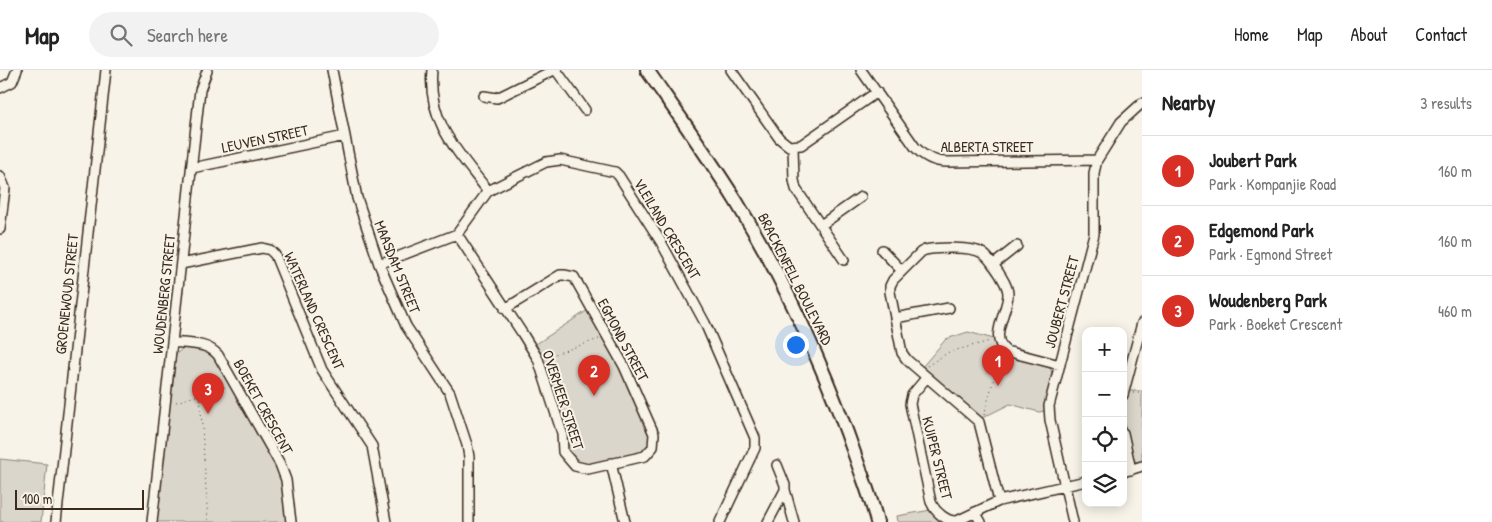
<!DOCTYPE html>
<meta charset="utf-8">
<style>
:root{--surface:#fff;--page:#f2f2f2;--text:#222;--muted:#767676;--line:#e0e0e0;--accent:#d93025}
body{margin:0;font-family:"Patrick Hand",sans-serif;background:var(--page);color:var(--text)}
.controls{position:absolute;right:15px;bottom:15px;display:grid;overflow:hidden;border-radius:10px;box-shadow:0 2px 12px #0003}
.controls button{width:45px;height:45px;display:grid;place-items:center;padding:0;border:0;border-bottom:1px solid var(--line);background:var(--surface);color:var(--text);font:25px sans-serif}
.scale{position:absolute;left:15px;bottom:12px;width:129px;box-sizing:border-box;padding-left:5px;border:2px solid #3b2a1e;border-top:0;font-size:14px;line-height:18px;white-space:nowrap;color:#3b2a1e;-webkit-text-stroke:4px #f7f3e8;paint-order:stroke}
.you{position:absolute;left:795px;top:274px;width:18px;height:18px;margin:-12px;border:4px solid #fff;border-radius:50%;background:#1a73e8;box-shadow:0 0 0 8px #1a73e833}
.badge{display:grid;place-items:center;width:32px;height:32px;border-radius:50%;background:var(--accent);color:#fff;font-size:16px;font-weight:700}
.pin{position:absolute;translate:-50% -41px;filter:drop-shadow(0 1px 2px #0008)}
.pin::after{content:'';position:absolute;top:26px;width:18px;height:15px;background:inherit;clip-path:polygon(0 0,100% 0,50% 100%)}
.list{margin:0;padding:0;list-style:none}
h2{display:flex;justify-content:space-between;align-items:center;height:65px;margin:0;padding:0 20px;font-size:21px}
h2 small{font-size:16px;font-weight:400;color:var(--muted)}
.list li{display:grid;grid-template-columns:32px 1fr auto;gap:15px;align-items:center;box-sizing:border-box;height:70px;padding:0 20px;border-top:1px solid var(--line)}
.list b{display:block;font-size:19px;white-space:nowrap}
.list p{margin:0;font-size:16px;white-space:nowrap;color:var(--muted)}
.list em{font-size:16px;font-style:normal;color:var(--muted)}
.icon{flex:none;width:28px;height:28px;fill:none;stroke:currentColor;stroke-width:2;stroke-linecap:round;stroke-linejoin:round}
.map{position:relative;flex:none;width:1142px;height:452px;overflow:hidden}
header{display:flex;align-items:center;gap:30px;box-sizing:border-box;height:70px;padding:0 25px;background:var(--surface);border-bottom:1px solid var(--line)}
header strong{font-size:24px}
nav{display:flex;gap:28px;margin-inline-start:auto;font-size:18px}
.search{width:350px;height:45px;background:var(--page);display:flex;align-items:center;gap:12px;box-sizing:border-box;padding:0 18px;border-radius:28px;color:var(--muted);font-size:19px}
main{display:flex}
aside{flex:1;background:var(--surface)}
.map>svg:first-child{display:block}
.green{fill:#dbd6cb;stroke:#8b8074}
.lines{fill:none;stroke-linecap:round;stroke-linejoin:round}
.street-casing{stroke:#3b2a1e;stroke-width:12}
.secondary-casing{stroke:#3b2a1e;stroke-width:16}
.path{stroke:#3b2a1e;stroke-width:1;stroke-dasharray:1 4;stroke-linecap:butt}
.street{stroke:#f7f3e8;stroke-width:9}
.secondary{stroke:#f7f3e8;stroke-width:12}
.labels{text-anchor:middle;stroke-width:4;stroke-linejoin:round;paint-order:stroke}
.street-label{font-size:15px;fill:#3b2a1e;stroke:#f7f3e8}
</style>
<header>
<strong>Map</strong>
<div class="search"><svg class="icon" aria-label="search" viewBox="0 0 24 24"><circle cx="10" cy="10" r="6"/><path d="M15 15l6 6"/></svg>Search here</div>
<nav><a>Home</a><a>Map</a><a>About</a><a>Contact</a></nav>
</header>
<main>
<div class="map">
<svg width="1142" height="452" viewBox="0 0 1142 452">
<rect width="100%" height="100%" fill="#f7f3e8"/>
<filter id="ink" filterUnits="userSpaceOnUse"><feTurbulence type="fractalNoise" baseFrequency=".02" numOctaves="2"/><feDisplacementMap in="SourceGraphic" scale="10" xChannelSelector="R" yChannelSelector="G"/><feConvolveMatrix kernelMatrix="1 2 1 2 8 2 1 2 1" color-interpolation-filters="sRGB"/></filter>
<g filter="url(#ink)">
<!-- green -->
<path class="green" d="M588,240L617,290L650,363L649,375L642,382L588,394L579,392L569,382L567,363L541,284L536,274Z
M968,262L994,269C998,291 1028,291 1046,296L1051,299L1052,305L1044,341L1039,342L1010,334L982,348L922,297L946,269Z
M183,278C196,278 208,279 216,289L278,400L281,408L288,452H156L175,285Z
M1128,321H1142V392H1135C1129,385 1123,351 1123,341C1123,334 1126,328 1128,321Z
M0,389L47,394L41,452H0Z
M931,440L945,452H898L897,446Z"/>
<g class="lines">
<!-- street casing -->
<g class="street-casing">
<path id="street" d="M332,0L357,128L379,194L406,256L450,323L467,375L469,387V452
M432,0C427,52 459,83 488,121
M556,0L585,40
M731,0L779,68L789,76L801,75L877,22
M861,0L915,77C924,87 934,92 947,92L1097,90
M0,18L12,12L17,0
M484,26L497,28L554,0
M793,77L794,110L796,119L844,190
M192,98L345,66
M0,106L5,118L0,159
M821,155L861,127
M457,164L522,263L538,289L562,363L563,382L575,396L588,399L645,386L653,377L654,364L624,296L574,207L564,205H560L505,239
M882,180L902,201
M181,194L262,178L270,180L275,185L322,300L372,376L386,452
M379,194L457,164L488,121L546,92L560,90L615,102L619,106L661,172L705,253L755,368V378L720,452
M993,195L1017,176
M895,248L949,238
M172,272C188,274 207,272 218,285L280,394L286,410L291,452
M927,307L912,325L910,334L931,432C935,442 947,452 957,451L999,431L1086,411
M1123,325L1142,253
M1123,363L1131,400
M611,393L625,452
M777,395L785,415V420L794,452
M1123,402L1142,396
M999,431L979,352L907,290L902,283L890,222V216L893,210L921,182L925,180C937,178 971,176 982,183C989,187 994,196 999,203C1003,210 1008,216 1008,224C1008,242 988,267 1006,281L1060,295
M975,442L981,452
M56,452L106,0
M152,452L200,20L207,1
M768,452L785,420
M1073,452L1050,350L1049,336L1094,164V103L1097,90L1121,52L1142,33"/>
</g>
<!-- secondary casing -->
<g class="secondary-casing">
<path id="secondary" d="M647,0C677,43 708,86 736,131C786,213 826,301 857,391C864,411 872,431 877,452"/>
</g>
<!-- path -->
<path class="path" d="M546,287L599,269
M927,296L949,282L990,271
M1133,323H1142
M200,324L208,452
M176,332L225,317
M984,345L1000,286"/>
<!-- street -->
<use href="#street" class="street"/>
<!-- secondary -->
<use href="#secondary" class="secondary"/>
</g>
</g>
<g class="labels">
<!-- street labels -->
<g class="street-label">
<text transform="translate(265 69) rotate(-12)" y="5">LEUVEN STREET</text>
<text x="987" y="82">ALBERTA STREET</text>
<text transform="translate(667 159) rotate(59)" y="5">VLEILAND CRESCENT</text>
<text transform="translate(397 197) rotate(68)" y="5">MAASDAM STREET</text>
<text transform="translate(795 209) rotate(63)" y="5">BRACKENFELL BOULEVARD</text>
<text transform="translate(67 224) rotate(-84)" y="5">GROENEWOUD STREET</text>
<text transform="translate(164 224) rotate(-84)" y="5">WOUDENBERG STREET</text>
<text transform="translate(1062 232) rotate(-75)" y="5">JOUBERT STREET</text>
<text transform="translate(314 241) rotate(66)" y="5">WATERLAND CRESCENT</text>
<text transform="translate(623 270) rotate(62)" y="5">EGMOND STREET</text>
<text transform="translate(563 330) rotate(72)" y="5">OVERMEER STREET</text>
<text transform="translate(263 337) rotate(61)" y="5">BOEKET CRESCENT</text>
<text transform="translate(937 388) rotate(76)" y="5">KUIPER STREET</text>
</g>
</g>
</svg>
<div class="controls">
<button>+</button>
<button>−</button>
<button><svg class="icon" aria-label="locate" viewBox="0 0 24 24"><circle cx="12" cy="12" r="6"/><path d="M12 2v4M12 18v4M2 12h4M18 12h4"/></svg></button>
<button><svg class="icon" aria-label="layers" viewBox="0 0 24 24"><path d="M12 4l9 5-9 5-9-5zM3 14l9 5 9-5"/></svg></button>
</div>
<div class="scale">100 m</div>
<div class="you"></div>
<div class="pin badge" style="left:998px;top:316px">1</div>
<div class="pin badge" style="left:594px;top:326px">2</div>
<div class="pin badge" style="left:208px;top:344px">3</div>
</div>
<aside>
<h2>Nearby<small>3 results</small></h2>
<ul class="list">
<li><span class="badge">1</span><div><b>Joubert Park</b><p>Park · Kompanjie Road</p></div><em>160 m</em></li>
<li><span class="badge">2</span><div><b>Edgemond Park</b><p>Park · Egmond Street</p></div><em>160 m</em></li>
<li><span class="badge">3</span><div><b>Woudenberg Park</b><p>Park · Boeket Crescent</p></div><em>460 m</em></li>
</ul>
</aside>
</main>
